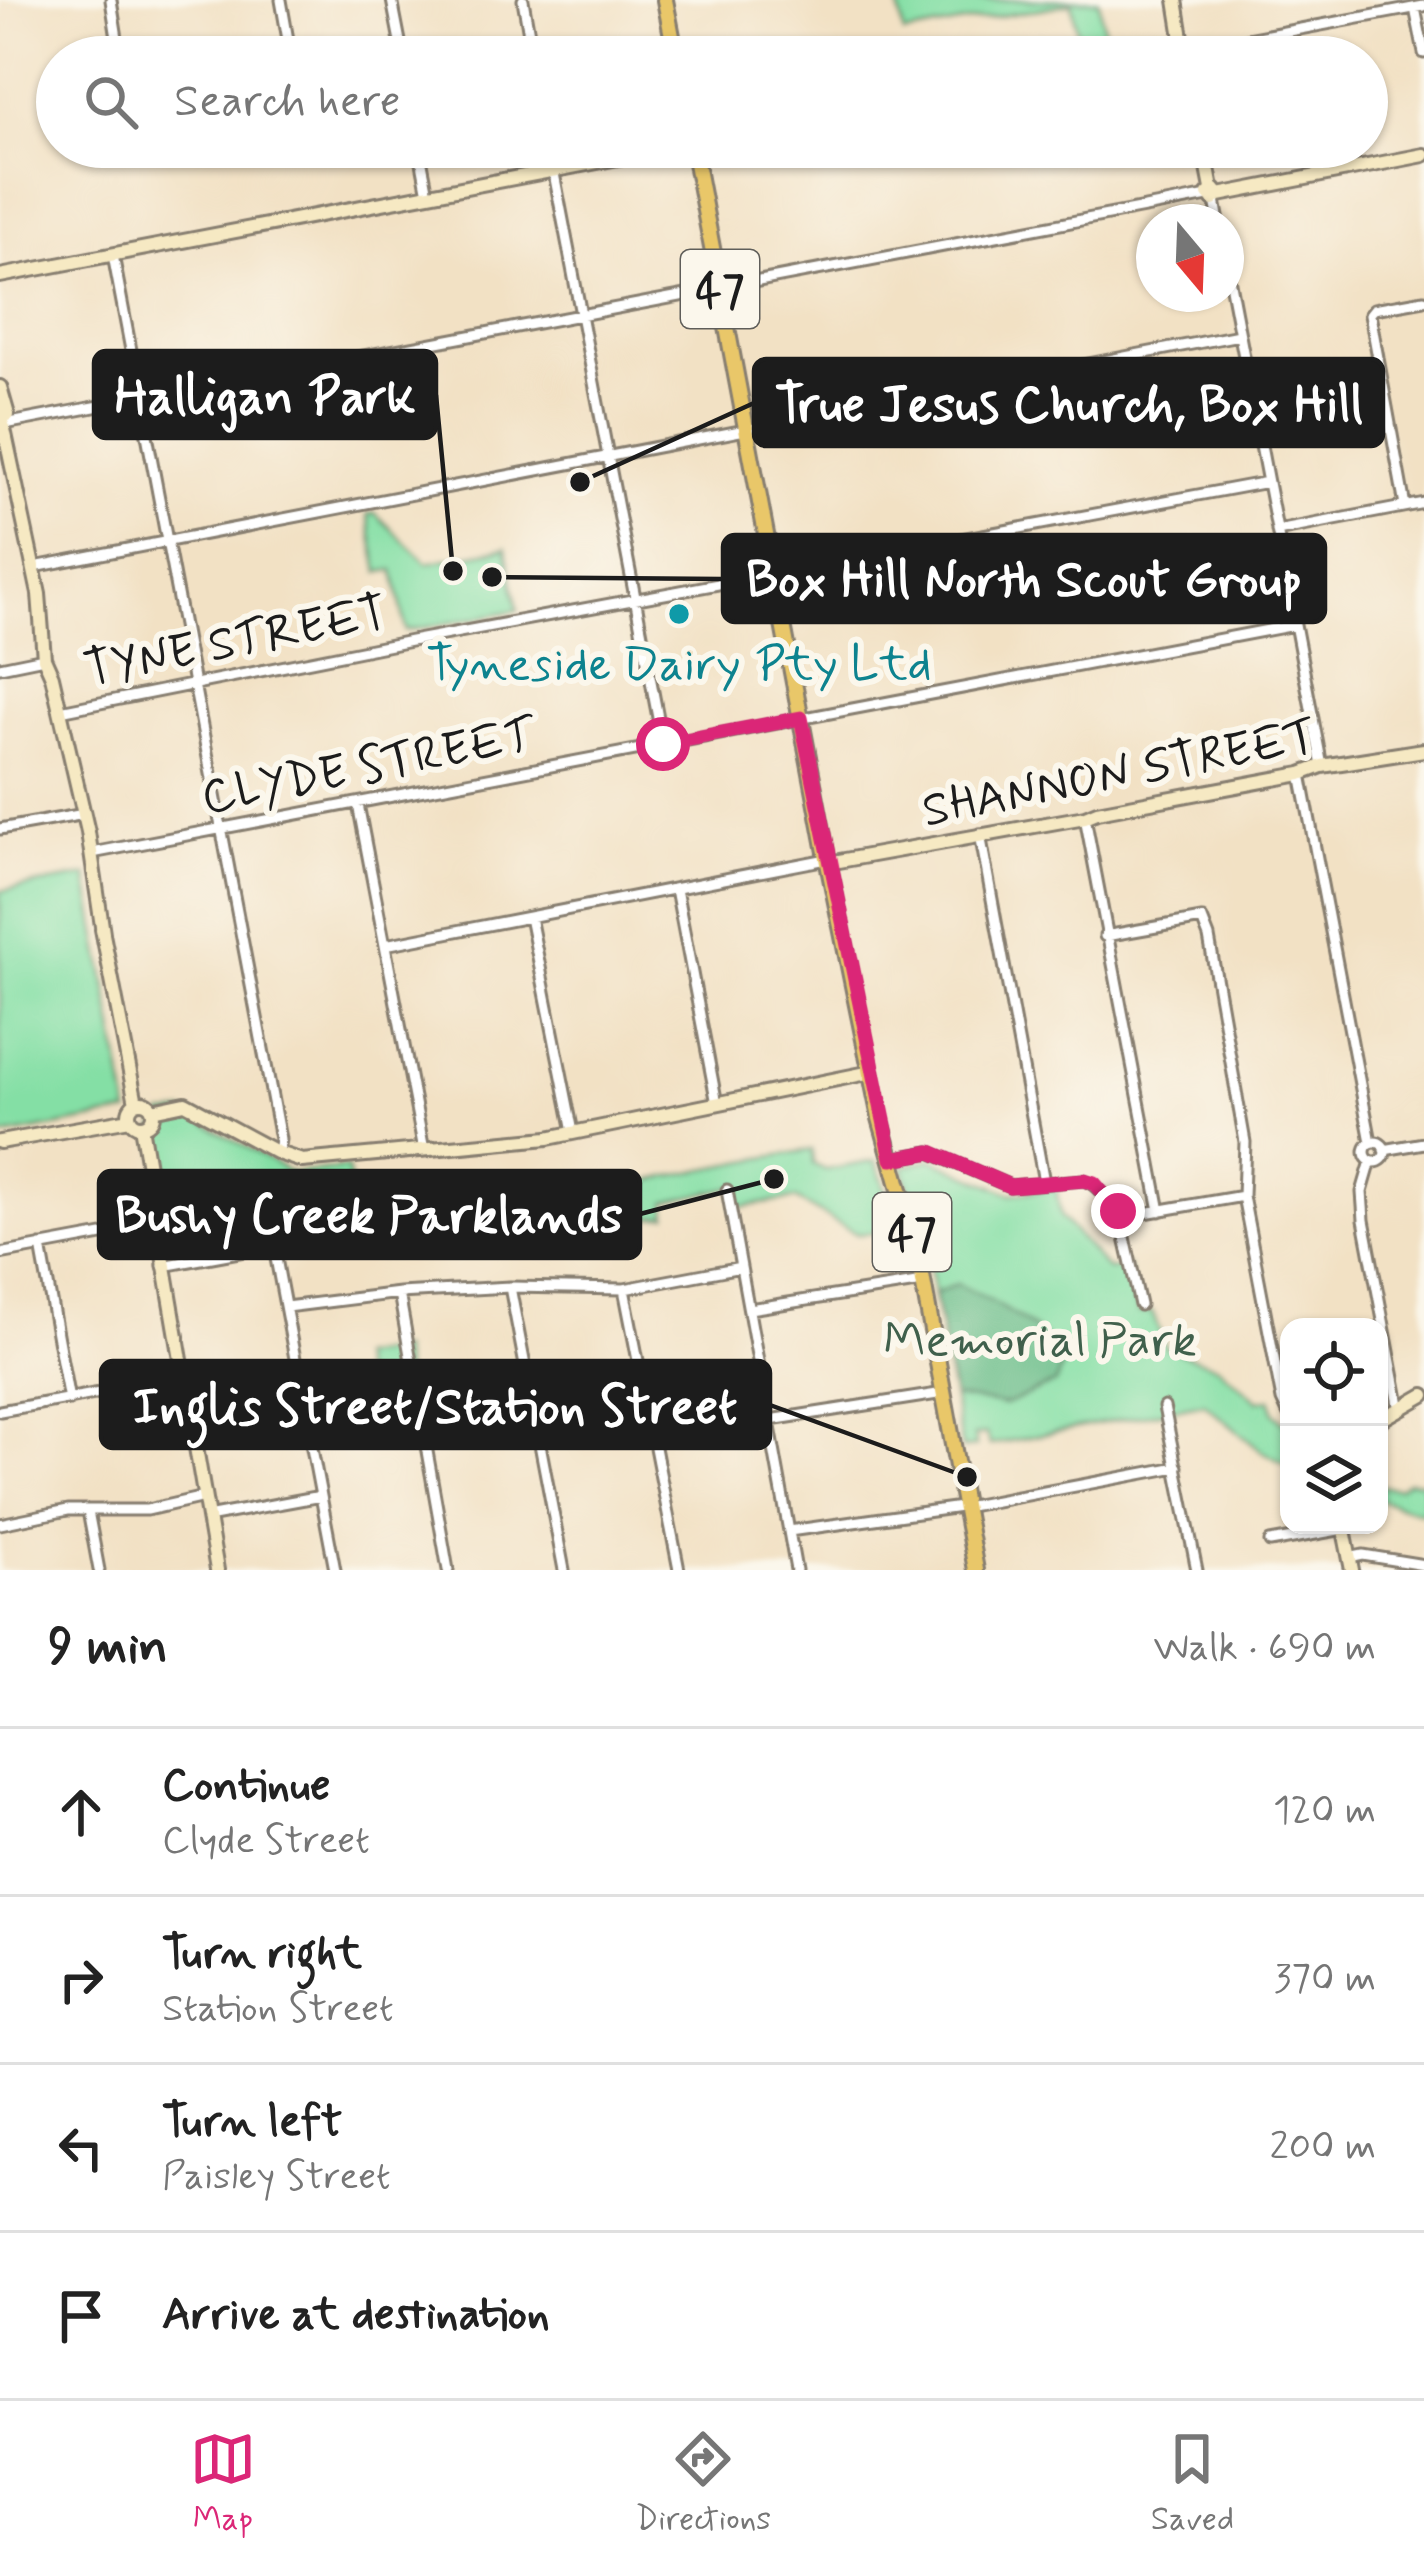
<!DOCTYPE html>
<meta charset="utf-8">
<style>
:root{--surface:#fff;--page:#f2f2f2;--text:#222;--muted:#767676;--line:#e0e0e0;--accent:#db2777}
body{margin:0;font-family:Mynerve,sans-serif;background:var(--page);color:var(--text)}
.controls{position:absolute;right:36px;bottom:36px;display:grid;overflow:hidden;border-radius:24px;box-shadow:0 3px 9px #0004}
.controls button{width:108px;height:108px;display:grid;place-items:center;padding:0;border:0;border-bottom:3px solid var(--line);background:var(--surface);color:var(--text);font:60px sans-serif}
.compass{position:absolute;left:1136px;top:204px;width:108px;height:108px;border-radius:50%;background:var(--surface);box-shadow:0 3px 9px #0004;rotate:161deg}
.stop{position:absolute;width:36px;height:36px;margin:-27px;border:9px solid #db2777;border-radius:50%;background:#fff}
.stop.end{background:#db2777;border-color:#fff;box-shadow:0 3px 12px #0008}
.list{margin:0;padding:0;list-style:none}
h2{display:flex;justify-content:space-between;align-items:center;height:156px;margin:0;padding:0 48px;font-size:51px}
h2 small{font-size:39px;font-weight:400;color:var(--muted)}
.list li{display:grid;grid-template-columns:78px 1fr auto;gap:36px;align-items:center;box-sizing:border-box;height:168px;padding:0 48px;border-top:3px solid var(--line)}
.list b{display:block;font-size:45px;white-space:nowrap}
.list p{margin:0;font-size:39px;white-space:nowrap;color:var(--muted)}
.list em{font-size:39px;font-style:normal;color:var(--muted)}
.icon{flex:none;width:66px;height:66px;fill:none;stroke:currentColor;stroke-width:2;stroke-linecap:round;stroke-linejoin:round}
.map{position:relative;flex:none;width:1424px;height:1570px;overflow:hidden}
.search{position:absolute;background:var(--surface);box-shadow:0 3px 9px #0004;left:36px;right:36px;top:36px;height:132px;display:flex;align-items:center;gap:30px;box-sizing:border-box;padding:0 42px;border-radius:66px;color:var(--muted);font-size:45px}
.sheet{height:828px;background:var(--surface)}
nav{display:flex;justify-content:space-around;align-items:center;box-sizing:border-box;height:168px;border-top:3px solid var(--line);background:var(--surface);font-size:33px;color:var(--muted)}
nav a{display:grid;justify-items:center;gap:6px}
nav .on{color:var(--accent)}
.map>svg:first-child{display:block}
.green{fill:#84dfa5;stroke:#507e60;stroke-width:3}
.forest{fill:#6bbe8a;stroke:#446d53;stroke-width:3}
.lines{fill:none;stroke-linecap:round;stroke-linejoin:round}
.street-casing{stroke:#877e70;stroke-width:15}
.secondary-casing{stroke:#877e70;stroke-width:18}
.primary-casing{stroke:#877e70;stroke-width:20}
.street{stroke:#fff;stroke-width:9}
.secondary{stroke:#f6e9c3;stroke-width:12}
.primary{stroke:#e9c769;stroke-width:14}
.route{stroke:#db2777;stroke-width:15}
.culture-dot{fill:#0f9aa8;stroke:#fbf7ec;stroke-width:4.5}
.labels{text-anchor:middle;stroke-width:12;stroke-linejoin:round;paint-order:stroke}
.shield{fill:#fbf7ec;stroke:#5f5e5a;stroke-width:3}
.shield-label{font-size:45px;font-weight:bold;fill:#1c1c1c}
.street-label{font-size:48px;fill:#1c1c1c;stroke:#fbf7ec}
.culture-label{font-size:48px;fill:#0d838f;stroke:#fbf7ec}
.park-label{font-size:48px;fill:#40604c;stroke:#fbf7ec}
.leader{fill:none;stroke:#1c1c1c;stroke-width:4.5}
.callout-dot{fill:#1c1c1c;stroke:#fbf7ec;stroke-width:4.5}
.callout{fill:#1c1c1c;stroke:#1c1c1c;stroke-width:4.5}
.callout-label{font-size:51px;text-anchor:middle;font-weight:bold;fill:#fff}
</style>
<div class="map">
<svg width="1424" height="1570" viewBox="0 0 1424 1570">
<rect width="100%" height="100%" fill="#fbf7ec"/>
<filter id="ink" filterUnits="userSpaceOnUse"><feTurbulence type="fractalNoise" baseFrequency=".00833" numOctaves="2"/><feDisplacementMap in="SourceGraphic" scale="24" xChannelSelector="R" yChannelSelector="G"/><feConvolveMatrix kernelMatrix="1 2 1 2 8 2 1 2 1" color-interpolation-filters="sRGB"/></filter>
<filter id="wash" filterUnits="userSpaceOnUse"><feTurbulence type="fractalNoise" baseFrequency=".004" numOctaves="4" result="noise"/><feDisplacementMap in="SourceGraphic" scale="48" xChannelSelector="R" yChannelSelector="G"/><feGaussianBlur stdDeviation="2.7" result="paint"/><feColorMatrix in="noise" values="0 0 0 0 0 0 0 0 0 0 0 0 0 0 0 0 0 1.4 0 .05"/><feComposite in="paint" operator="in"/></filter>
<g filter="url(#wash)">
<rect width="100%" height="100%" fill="#f2e1c4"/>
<!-- green -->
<path class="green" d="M898,0H1099L1109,57H1082L1072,3L904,34Z
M375,513L427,563L506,548L518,610L406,631L394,570L379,572L368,514Z
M87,876L129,1113L0,1137V891Z
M185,1112L292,1173L347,1168L356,1212C512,1223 659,1172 812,1150L813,1164L826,1170L876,1161L899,1231L857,1234L795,1199L740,1207L736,1186L666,1202L668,1215C620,1218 605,1250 552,1230L335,1248L332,1233L159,1166L153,1132L163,1115Z
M932,1159L1012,1194L1056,1188L1061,1217L1108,1270L1128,1266L1138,1313L1152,1312L1166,1348L1218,1366L1258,1401L1271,1399L1274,1413L1289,1427V1466L1260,1450L1204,1403L990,1445L986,1434L974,1436L976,1446L962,1449L926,1250L903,1167Z
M400,1350L409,1403L367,1410L358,1357Z
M1408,1481L1424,1482V1513L1379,1500V1486L1399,1488Z"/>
<!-- forest -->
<path class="forest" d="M957,1284C983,1296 1048,1330 1059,1356C1064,1366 1059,1374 1055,1383L1005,1405L953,1397L934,1294Z"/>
</g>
<g filter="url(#ink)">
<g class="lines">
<!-- street casing -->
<g class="street-casing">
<path id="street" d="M111,0L120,57
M281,0L291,57
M392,0L403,57
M523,0L533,57
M1415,8L1424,53
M1192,49L1424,6
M419,147L428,194
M549,147L663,744
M1215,200L1219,222
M113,255L280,1139L278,1153
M1226,262L1322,766
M10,423L1208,196
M1405,506L1370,314L1374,309L1424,300
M1277,531L1424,503
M34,567L1239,335
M0,667L44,658
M65,710L411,641L1268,482
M1301,774L1371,1142
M358,804L424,1150
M1085,817L1160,1211
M0,829L79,815
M980,834L1044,1182
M92,853L1295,625
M676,889L717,1104
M530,917L573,1132
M1105,936L1202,919L1209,937L1245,1142L1243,1196L1282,1400L1289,1415
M385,945L827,859
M1365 1152a10 10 0 1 1 20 0a10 10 0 1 1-20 0Z
M1384,1150L1424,1143
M892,1159L930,1152L1010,1186L1084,1180C1103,1187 1109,1207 1127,1216L1243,1196
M1371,1161L1362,1192L1364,1220L1400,1410
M727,1190L796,1570
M1127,1216L1124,1233L1140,1305
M41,1246L69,1400
M0,1254L156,1225
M163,1266L266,1247L275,1253L335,1570
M510,1287L564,1570
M624,1289L679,1570
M399,1293L448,1570
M286,1307L399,1293L510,1287L624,1289L741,1267
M749,1309L923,1282
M1164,1407L1197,1570
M0,1411L183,1378
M770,1420L944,1393
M88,1511L99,1570
M207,1517L321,1496
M0,1524L68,1510H147L204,1497
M789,1531L975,1505L1177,1467
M1270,1542L1344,1529
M1349,1558L1363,1555L1424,1565"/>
</g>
<!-- secondary casing -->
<g class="secondary-casing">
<path id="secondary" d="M1176,0L1183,44
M1182,45L1191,47L1188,57
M1155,57L1179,53
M1204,147L1212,189
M1214,189L1219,195L1213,200L1208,194Z
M1219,195L1424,155
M0,276L676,147
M0,387L8,415
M0,410L39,594L44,658L52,676L88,832L103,933
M828,863L1085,817L1097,812L1301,774L1322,766L1424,750
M102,929L136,1103
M129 1114a12 12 0 1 1 24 0a12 12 0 1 1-24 0Z
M152,1110L185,1103L278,1153L302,1161L548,1138L872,1072
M141,1126L217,1570
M0,1142L130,1119
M1379,1421L1424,1395
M1343,1525L1352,1570"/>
</g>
<!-- primary casing -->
<g class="primary-casing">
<path id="primary" d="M665,0L676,57
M693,147L828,863L880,1118L918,1254L976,1570"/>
</g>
<!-- street -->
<use href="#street" class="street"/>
<!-- secondary -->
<use href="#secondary" class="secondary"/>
<!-- primary -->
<use href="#primary" class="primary"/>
</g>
</g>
<g class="lines" filter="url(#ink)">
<!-- route -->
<path class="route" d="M663,744L801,718L892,1159L931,1152L1010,1186L1084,1180L1094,1183L1118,1211"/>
</g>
<!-- markers -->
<circle class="culture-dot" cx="679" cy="614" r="12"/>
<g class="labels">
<!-- shield labels -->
<g class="shield">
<rect x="681" y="250" width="78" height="78" rx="9"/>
<rect x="873" y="1193" width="78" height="78" rx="9"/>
</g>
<g class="shield-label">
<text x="720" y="305">47</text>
<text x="912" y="1248">47</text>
</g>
<!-- street labels -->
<g class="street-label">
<text transform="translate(235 639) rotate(-11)" y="17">TYNE STREET</text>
<text transform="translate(368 764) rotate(-11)" y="17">CLYDE STREET</text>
<text transform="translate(1119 771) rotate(-11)" y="17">SHANNON STREET</text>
</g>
<!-- culture labels -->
<g class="culture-label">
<text x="679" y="679">Tyneside Dairy Pty Ltd</text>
</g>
<!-- park labels -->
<g class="park-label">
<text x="1040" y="1355">Memorial Park</text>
</g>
</g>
<!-- callouts -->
<path class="leader" d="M453 571L436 395M580 482L754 403M492 577L723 579M774 1179L640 1214M967 1477L770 1405"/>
<g class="callout-dot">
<circle cx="453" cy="571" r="12"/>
<circle cx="580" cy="482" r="12"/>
<circle cx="492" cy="577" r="12"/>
<circle cx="774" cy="1179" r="12"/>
<circle cx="967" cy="1477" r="12"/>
</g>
<g class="callout">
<rect x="94" y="351" width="342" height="87" rx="12"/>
<rect x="754" y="359" width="629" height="87" rx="12"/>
<rect x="723" y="535" width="602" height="87" rx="12"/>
<rect x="99" y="1171" width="541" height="87" rx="12"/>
<rect x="101" y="1361" width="669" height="87" rx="12"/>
</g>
<g class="callout-label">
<text x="265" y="413">Halligan Park</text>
<text x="1069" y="421">True Jesus Church, Box Hill</text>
<text x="1024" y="596">Box Hill North Scout Group</text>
<text x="369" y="1232">Bushy Creek Parklands</text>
<text x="435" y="1423">Inglis Street/Station Street</text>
</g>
</svg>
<div class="controls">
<button><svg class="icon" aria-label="locate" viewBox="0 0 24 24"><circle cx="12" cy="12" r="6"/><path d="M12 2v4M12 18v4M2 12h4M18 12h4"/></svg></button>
<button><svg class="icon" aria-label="layers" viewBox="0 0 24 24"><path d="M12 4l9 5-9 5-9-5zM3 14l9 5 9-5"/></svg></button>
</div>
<svg class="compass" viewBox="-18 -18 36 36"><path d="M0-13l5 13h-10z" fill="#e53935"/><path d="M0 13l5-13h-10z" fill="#767676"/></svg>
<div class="stop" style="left:663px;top:744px"></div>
<div class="stop end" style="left:1118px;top:1211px"></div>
<div class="search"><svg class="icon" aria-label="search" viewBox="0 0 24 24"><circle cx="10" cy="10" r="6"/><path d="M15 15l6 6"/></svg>Search here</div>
</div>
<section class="sheet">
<h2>9 min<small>Walk · 690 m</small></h2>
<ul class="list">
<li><svg class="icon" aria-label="ahead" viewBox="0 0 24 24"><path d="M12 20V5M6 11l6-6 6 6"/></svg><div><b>Continue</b><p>Clyde Street</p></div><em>120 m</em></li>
<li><svg class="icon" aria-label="right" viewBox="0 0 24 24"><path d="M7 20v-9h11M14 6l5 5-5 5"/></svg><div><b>Turn right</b><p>Station Street</p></div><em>370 m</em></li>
<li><svg class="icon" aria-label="left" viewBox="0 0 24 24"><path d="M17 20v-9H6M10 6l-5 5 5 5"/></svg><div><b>Turn left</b><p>Paisley Street</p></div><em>200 m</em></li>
<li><svg class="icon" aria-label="arrive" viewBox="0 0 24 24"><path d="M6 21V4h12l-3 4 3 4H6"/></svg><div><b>Arrive at destination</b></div></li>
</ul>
</section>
<nav>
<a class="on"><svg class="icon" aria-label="map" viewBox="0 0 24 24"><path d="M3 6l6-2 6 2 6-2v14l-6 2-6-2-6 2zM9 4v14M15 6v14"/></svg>Map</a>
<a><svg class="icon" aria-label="directions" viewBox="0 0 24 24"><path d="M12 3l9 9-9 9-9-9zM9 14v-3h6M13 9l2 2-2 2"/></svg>Directions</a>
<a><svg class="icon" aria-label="saved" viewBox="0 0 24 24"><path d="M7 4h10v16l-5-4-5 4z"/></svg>Saved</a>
</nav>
